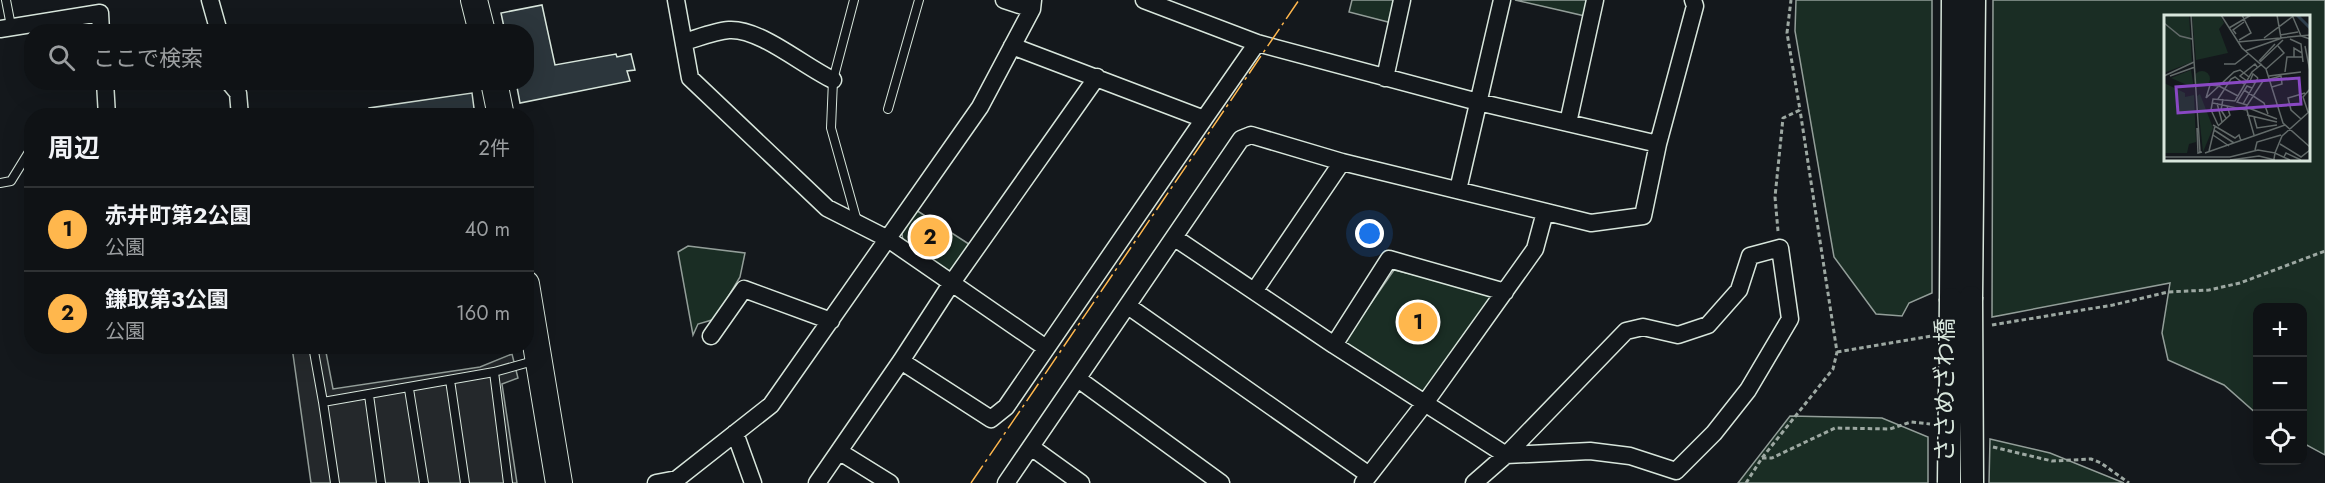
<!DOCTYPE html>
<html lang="ja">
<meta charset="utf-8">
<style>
:root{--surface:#0f1215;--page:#1d2022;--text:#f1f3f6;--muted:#9b9ea0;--line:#2f3234;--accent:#ffb74d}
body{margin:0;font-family:Jost,"Noto Sans JP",sans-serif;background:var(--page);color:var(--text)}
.controls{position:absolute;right:18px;bottom:18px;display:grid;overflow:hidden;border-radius:12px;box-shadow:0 6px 24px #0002}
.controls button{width:54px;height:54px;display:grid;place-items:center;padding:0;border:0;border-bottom:2px solid var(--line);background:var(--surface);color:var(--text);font:30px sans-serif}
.you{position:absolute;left:1370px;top:234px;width:21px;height:21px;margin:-15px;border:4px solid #fff;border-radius:50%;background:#1a73e8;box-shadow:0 0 0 9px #1a73e833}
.badge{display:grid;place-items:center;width:39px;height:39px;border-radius:50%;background:var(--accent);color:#111;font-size:20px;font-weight:700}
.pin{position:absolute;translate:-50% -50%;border:3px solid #fff;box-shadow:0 2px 6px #0006}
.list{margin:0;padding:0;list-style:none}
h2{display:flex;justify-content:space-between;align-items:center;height:78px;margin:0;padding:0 24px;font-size:26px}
h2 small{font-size:20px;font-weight:400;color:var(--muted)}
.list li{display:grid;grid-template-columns:39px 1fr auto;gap:18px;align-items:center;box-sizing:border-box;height:84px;padding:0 24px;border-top:2px solid var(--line)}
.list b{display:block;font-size:22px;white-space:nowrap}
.list p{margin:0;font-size:20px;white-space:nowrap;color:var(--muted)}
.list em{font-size:20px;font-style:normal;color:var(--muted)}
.icon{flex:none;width:33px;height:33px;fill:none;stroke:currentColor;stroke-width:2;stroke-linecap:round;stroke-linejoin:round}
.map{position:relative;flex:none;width:2325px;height:483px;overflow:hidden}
.search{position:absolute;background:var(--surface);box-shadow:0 6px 24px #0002;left:24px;top:24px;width:510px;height:66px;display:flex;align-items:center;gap:15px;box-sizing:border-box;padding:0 21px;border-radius:24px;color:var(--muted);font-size:22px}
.panel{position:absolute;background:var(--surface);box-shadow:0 6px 24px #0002;left:24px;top:108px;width:510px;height:246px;border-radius:24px}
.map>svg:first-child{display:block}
.green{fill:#1a2d24;stroke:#939e99;stroke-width:1.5;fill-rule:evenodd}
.parking{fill:#24282b;stroke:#939e99;stroke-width:1.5}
.building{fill:#2c363c;stroke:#d8e6dc;stroke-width:1.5}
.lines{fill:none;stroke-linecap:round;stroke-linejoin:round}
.lane-casing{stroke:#d8e6dc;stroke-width:10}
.street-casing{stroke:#d8e6dc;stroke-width:19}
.secondary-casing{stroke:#d8e6dc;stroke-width:25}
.primary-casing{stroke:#d8e6dc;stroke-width:28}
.path{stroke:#9da8a2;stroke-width:3;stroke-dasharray:4.5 3;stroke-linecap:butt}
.lane{stroke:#14181c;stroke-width:8}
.street{stroke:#14181c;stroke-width:16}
.secondary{stroke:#14181c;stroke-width:22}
.primary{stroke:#14181c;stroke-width:26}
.secondary-bridge-casing{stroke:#d8e6dc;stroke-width:25;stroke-linecap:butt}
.secondary-bridge{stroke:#14181c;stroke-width:22}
.power{stroke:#ffb74d;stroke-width:1.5;stroke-dasharray:21 4.5 3 4.5;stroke-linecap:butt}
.labels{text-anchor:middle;stroke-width:4.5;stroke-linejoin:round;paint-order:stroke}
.street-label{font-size:24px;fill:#d8e6dc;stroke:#14181c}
.inset-river{fill:none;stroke:#2f3f4d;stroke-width:3}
.inset-road{fill:none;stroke:#626a69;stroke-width:1.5}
.view{fill:#8948c3;fill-opacity:0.15;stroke:#8948c3;stroke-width:3}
.inset-edge{fill:none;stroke:#d8e6dc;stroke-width:3}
</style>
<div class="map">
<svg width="2325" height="483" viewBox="0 0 2325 483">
<rect width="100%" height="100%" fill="#14181c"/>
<!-- green -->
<path class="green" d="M1352,0H1397L1392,23L1349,12Z
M1515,0H1588L1585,16Z
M1796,0H1932V293L1909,303L1902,316L1876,314L1834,257L1795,31Z
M1993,0H2325V455L2303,443L2302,308H2258L2257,414L2224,385L2168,360L2162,333L2170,283L1992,317ZM2166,16H2308V159H2166Z
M916,210L972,246L954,271L948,273L903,242L902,233Z
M688,246L745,253L740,277L715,319L698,324L693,335L678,252Z
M1394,270L1490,293L1492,301L1423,392L1414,393L1344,342Z
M1790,416L1882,418L1928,437V483H1738Z
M1990,439L2050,453L2124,483H1989Z"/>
<!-- parking -->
<path class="parking" d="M292,347H325L333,389L480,367L512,354L518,378L502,384L517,483H311Z"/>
<!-- building -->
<path class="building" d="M542,5L555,65L616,54L617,57L631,54L635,70L627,71L630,81L520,103L516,82H526V32H505L501,13Z
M472,93L475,116H370L369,108Z"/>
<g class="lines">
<!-- lane casing -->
<g class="lane-casing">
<path id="lane" d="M6,0L11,26
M854,0L833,80L831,128L857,221
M888,109L919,0
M0,183L11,181L32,147
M313,346L323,402
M494,372L508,483
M450,380L465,483
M409,389L424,483
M369,395L381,483
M335,483L323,402L494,372L537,360"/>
</g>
<!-- street casing -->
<g class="street-casing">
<path id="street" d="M210,0L219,32
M676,0L690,78L827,208L888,239L1046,348
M1004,0L1032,9
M1144,0L1257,43L1478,102L1658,144
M0,29L100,13L101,32
M684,42C698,38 715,31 729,30C760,28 803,66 833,80
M1385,78L1402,0
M105,82L107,116
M229,82L238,93L240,116
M1204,119L1257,43
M1568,123L1595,0
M1458,190L1502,0
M1175,238L1334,345L1506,455L1590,451L1630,456L1676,471L1714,433L1748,390L1790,319L1780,248L1750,256L1739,290L1708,325L1678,335L1643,327L1626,331L1506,455L1474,483
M1255,290L1342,162
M1128,306L1369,475
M711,336L744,289L831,321
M1334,345L1389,259L1505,292
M901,361L991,419L1006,407L1204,119L1012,46
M1078,379L1221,483
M735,433L753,483
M1031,447L1081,483
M840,452L890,483
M656,483L677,479L771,405L980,107L1032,9L1033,0
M817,483L901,361L951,284L1097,77
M1006,483L1241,139L1251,135L1342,162L1591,223L1643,216L1658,144L1695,6L1693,0
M1363,483L1425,403L1535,249L1545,212"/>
</g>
<!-- secondary casing -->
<g class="secondary-casing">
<path id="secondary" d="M1971,297L1974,0
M1951,299L1953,0"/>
</g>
<!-- primary casing -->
<g class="primary-casing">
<path id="primary" d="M474,0L482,32
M494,82L501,116
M526,284L559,483"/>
</g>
<!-- path -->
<path class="path" d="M1778,231L1775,197L1783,118L1800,110L1787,33L1791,0
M1992,325L2113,305L2168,292L2209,290L2240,283L2325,251
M1837,352L1932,336
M1993,447L2052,461L2091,459L2101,463L2129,483
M1762,458H1772L1835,428L1890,429L1911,422L1930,424
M1746,483L1762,458L1833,369L1837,352L1800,110"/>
<!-- lane -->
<use href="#lane" class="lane"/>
<!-- street -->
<use href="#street" class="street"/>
<!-- secondary -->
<use href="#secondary" class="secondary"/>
<!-- primary -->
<use href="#primary" class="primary"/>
<!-- secondary-bridge casing -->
<g class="secondary-bridge-casing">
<path id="secondary-bridge" d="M1971,297L1972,483
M1949,483L1951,299"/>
</g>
<!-- secondary-bridge -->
<use href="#secondary-bridge" class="secondary-bridge"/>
<!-- power -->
<path class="power" d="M971,483L1299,0"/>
</g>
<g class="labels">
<!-- street labels -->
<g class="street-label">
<text transform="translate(1945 390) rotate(-90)" y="8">ささめざわ橋</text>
</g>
</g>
<!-- overview -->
<g transform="translate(2164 15)">
<rect width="146" height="146" fill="#14181c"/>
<path d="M5,0H25L28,47L0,58V4ZM28,0H56L60,8L55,14L64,38L32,45ZM27,55L30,73L7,63ZM30 64a8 8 0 1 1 16 0a8 8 0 1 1-16 0ZM0,68L21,78V82L30,80L32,127L25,129L23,138H0ZM36,79L49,113L39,137L33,81Z" fill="#1a2d24"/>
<path class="inset-river" d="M133,0L146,13"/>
<path class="inset-road" d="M27,0L36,137M57,0L78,33L102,54L119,108L146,132M113,0L117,23M128,0L137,21L146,24M0,8L16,21L28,24M65,13L87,0M72,19L69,15L80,7M116,20L134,17M100,23L128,2M126,24L137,29L139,47M75,25L87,18L78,0M74,27L146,20M141,31L146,56M81,36L118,23M130,42V33L138,38M95,46L111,29M96,47L119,25M60,49H71L84,39M102,54L120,38L114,31M121,57L123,42H138M0,61L30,47M6,61L31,52M105,61L137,57M83,66L76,61L91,49L94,53M91,68L86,66L89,59L94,63M80,75L100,88L104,99M42,83L70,57L76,55L85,62M42,83L46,70L55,71L74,81M54,84L67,64L71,62L80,69M59,84L57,95L62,103M49,88L82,95M53,88L58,107M79,89L94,63M83,90L73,87L83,71L88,73M82,92L113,104M144,97L139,82L146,74M83,100L113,107M90,102L93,113L113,110M137,104L127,95L124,83L141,78M49,110L71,123L75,120L77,126M54,110L47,95L49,84L71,86L88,57L98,49M54,111L66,100L63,91M33,113L34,138L38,137M50,115L70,128M49,120L65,131M90,120L82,92L99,66L117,61L118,69L108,72M116,129L137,142L146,135M91,135L93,127L117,120M45,136L51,111M41,138L121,110M0,142H66L94,135L111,138L118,121L146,96M120,142L122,138L137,145M110,144L111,138L126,145M66,145L95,141L111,145"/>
<path class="view" d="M135,63L137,89L14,98L12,72Z"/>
<rect width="146" height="146" class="inset-edge"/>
</g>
</svg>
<div class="controls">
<button>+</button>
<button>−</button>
<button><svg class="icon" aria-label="locate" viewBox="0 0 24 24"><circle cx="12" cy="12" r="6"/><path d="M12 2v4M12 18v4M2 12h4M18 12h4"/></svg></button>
</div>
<div class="you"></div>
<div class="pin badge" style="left:1418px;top:322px">1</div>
<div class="pin badge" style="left:930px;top:237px">2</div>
<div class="search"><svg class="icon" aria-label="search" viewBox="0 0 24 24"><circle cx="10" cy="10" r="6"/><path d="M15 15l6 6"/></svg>ここで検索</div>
<section class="panel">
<h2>周辺<small>2件</small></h2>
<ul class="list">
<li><span class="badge">1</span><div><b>赤井町第2公園</b><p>公園</p></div><em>40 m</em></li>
<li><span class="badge">2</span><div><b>鎌取第3公園</b><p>公園</p></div><em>160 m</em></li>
</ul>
</section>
</div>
